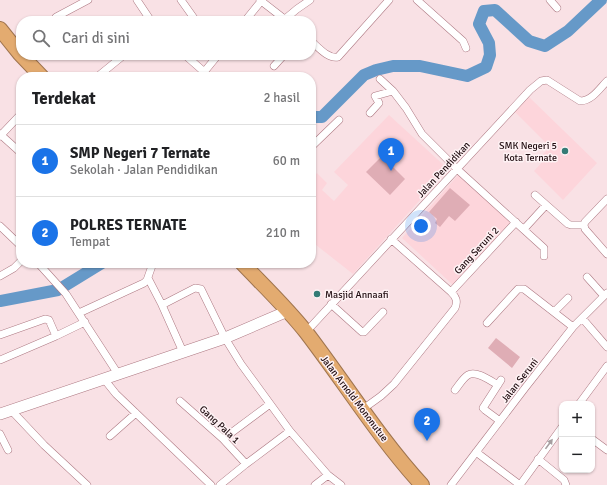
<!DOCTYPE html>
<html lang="id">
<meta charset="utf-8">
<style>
:root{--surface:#fff;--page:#f2f2f2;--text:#202124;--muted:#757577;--line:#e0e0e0;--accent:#1a73e8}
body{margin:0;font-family:Signika,sans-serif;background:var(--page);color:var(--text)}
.controls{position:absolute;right:12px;bottom:12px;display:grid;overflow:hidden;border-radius:8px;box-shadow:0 1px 3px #0004}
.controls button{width:36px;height:36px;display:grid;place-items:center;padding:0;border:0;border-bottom:1px solid var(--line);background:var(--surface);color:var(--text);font:20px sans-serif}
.you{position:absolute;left:421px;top:226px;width:14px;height:14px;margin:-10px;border:3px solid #fff;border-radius:50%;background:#1a73e8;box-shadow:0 0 0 6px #1a73e833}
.badge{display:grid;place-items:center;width:26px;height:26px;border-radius:50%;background:var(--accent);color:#fff;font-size:13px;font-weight:700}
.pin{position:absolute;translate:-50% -33px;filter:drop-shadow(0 1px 2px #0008)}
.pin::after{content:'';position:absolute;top:21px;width:14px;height:12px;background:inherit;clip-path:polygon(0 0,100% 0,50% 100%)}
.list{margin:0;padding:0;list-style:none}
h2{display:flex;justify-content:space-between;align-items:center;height:52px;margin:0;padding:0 16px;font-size:17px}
h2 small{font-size:13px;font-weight:400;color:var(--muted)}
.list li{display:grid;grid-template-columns:26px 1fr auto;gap:12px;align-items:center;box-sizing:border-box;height:72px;padding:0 16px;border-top:1px solid var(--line)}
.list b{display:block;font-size:15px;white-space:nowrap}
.list p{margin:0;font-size:13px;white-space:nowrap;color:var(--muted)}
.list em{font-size:13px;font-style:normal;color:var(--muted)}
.icon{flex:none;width:22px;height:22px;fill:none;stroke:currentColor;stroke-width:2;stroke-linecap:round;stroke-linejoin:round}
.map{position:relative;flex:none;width:607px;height:485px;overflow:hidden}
.search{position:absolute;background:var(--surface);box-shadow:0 1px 3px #0004;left:16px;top:16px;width:300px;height:44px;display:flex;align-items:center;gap:10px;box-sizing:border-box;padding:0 14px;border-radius:16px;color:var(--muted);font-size:15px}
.panel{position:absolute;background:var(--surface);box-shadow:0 1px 3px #0004;left:16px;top:72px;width:300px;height:196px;border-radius:16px}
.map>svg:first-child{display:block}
.built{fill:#fdd5db}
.green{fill:#dfadb5}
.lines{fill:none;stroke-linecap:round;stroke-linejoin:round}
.river{stroke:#6699c8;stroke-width:12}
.street-casing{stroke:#ad7882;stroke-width:8}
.secondary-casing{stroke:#ad7882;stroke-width:12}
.highway-casing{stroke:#9f744f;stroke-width:16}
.street{stroke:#fff;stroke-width:7}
.secondary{stroke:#fff;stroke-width:11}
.highway{stroke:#e3ab70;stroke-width:14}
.oneway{fill:#a69ea0}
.poi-dot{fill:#347b75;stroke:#fef2f4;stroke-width:1.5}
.labels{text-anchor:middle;stroke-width:3;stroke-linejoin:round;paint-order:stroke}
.poi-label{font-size:10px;fill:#200d11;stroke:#fef2f4;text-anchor:end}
.street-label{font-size:10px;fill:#200d11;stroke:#fef2f4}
</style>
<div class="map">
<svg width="607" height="485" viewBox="0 0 607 485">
<rect width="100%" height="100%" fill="#f9e1e5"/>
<!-- built -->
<path class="built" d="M529,97L597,163L563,200L534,171L546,158L543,154L550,147L515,112Z
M389,115L448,169L353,274L311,241V179L317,173L327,183L322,190L334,201L348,185L334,172Z
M460,173L512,220L453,285L402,238Z"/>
<!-- green -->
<path class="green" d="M382,156L405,179L390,195L366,172Z
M450,188L470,205L455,221L449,216L440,227L435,223L437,219L429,212Z
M496,338L520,357L512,368L488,348Z"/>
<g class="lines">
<!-- river -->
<path class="river" d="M311,117H322L364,75L376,70L393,66H420L467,76L486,67L490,55L489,43L479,24L484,11L495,10L529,41L545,46L568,31L601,0
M0,301L58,290L102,263"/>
<!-- street casing -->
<g class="street-casing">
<path id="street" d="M137,0L151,21
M181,0L196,21
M260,0L287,21
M417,0L463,41L466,48
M550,0L557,8
M56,17L88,0
M285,19L297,9L310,0
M245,21L262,0
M311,41C318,47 328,59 338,57L389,0
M185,55L210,77
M274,66L284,55
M97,77L124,55
M200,77L218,55
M380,79L393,91L406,108L422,134L457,169L544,248V256
M370,113L379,103L375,96L393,91
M0,134L1,135L21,114
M0,136L1,135L21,153
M311,147L339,120
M535,195L568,224L571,225H584
M607,199L585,222L584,225L585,229L607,254
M0,226L21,246
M524,229L546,205
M38,263L66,294L118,374
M0,276L14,268L21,261
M587,277L604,296
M148,278L162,305L183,352
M451,292L516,222
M331,304L362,332H364L383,312
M162,305L195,288L201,289L225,338L241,364L290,431L246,464L220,485
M554,312L568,298
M79,313L144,283L147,280L153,263
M582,318L607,347
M487,323L518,289H524L573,327
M306,332L530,90L541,81L547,80L580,101C592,101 600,88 607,81
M0,335L45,319L49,320L56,336
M0,360L56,336L85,322
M104,379L116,394L211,485
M455,390C459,385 463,378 468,375C476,370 491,381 498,385
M180,401L223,439L246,464
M579,404L607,366
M363,409L381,396L394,384L455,308C458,301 456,297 451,292L391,239
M11,410L44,445L87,485
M500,421L485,410L483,408L501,380
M290,431L328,475L315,485
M0,434L8,450
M110,436L136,413
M223,439L270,404
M592,439L607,450
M476,452L520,485L562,427
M538,459L564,480L566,485
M328,475L341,485
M451,485L525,388L573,327L607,293"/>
</g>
<!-- secondary casing -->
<g class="secondary-casing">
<path id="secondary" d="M0,414L225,338L288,311"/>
</g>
<!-- highway casing -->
<g class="highway-casing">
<path id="highway" d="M0,29L20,54L42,77
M242,263C264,286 287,308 306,332C345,383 379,438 422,485"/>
</g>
<!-- street -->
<use href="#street" class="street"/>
<!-- secondary -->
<use href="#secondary" class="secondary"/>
<!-- highway -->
<use href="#highway" class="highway"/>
</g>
<!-- one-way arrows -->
<defs><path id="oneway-solid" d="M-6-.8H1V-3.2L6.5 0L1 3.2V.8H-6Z"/></defs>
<use class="oneway" href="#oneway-solid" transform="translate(549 444) rotate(-54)"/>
<!-- markers -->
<g class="poi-dot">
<circle cx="565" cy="151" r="4"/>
<circle cx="317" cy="294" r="4"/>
</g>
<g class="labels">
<!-- poi labels -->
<g class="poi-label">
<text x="557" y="149">SMK Negeri 5<tspan x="557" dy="12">Kota Ternate</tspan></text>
<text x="325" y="298" text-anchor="start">Masjid Annaafi</text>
</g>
<!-- street labels -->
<g class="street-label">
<text transform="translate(443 169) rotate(-47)" y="4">Jalan Pendidikan</text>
<text transform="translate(476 250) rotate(-47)" y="4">Gang Seruni 2</text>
<text transform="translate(519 380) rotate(-52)" y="4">Jalan Seruni</text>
<text transform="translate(355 398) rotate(53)" y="4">Jalan Arnold Mononutue</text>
<text transform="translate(220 424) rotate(43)" y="4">Gang Pala 1</text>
</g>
</g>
</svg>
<div class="controls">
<button>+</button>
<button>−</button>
</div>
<div class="you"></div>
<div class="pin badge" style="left:391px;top:171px">1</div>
<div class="pin badge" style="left:427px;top:441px">2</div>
<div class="search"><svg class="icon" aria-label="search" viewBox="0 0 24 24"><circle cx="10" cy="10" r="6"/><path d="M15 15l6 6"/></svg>Cari di sini</div>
<section class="panel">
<h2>Terdekat<small>2 hasil</small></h2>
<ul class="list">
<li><span class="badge">1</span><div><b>SMP Negeri 7 Ternate</b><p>Sekolah · Jalan Pendidikan</p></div><em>60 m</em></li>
<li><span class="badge">2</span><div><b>POLRES TERNATE</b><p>Tempat</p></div><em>210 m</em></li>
</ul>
</section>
</div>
